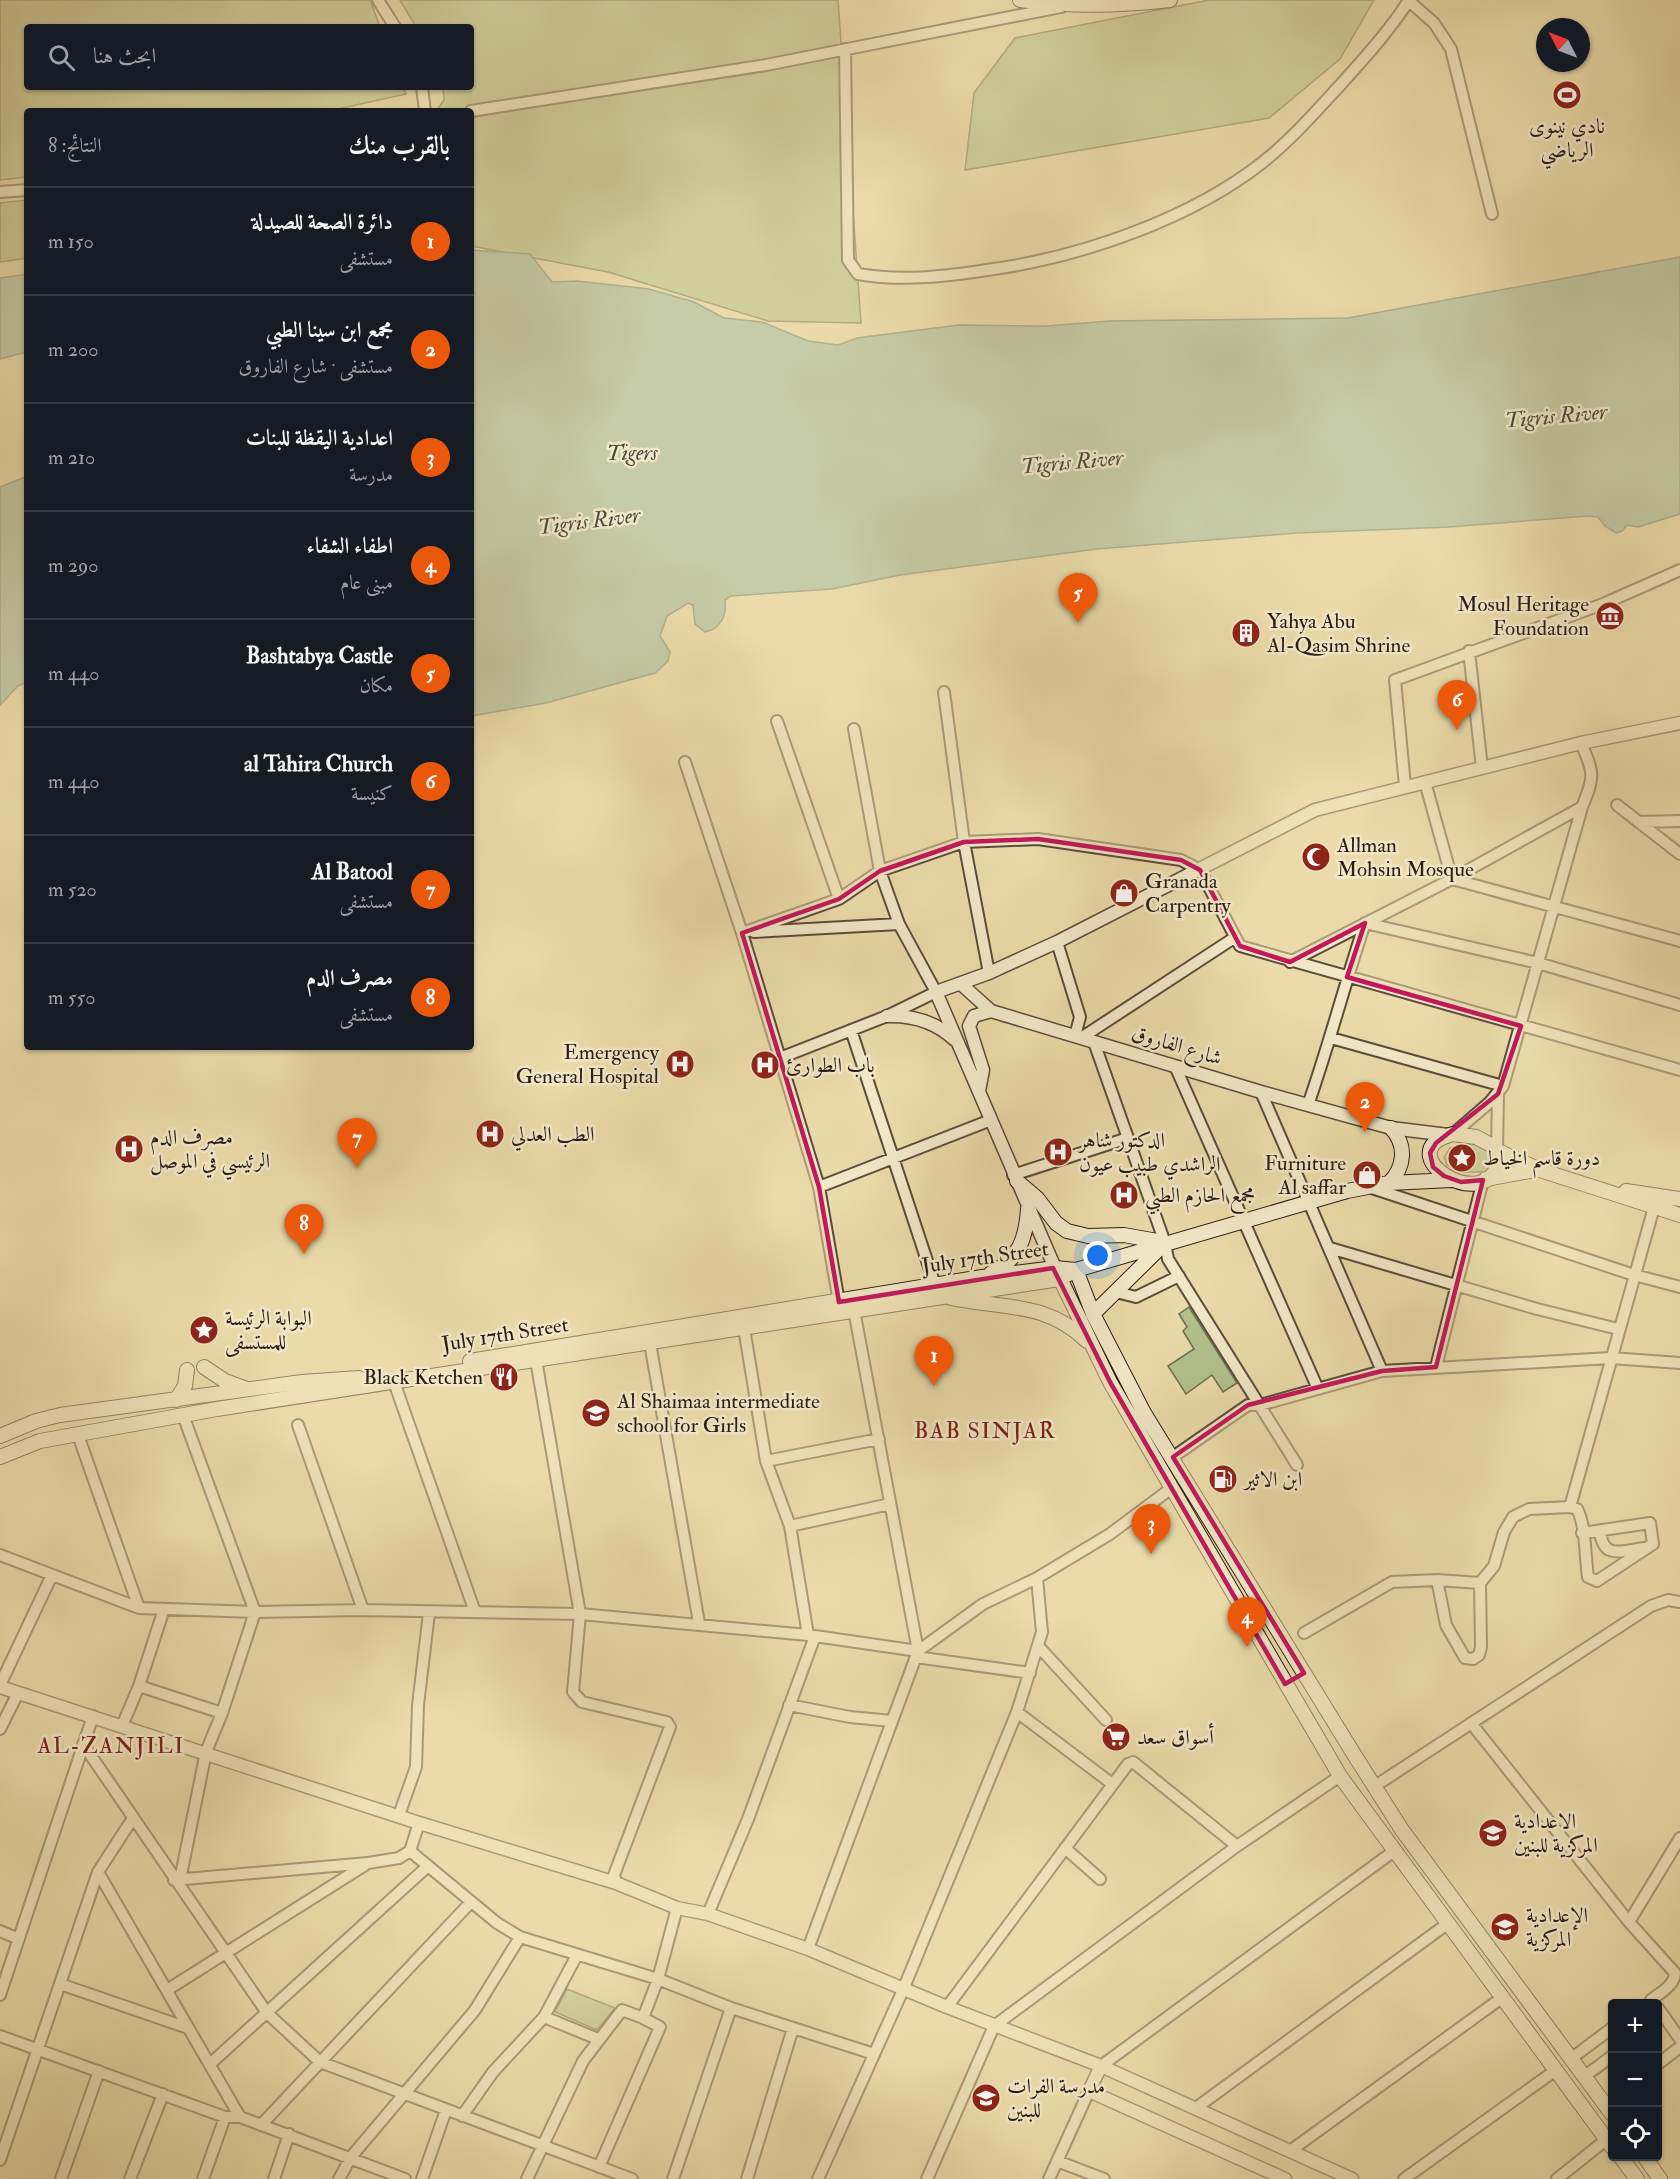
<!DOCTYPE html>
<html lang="ar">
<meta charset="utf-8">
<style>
:root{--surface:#171b24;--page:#242831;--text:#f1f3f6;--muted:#9ea1a6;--line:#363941;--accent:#ea580c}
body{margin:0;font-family:"IM FELL Double Pica",Amiri,serif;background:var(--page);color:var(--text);direction:rtl}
.controls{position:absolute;right:18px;bottom:18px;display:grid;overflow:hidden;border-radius:6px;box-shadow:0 2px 4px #0004}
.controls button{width:54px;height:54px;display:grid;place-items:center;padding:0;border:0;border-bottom:2px solid var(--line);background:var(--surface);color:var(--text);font:30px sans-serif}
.compass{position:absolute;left:1536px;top:18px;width:54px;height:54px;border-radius:50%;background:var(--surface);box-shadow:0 2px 4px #0004;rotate:312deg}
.you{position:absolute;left:1098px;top:1256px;width:21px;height:21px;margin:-15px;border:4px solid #fff;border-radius:50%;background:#1a73e8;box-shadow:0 0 0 9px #1a73e833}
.badge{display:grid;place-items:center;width:39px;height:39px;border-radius:50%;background:var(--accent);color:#fff;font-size:20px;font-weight:700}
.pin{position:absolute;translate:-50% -50px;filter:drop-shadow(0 2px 3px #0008)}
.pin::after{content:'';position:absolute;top:32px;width:21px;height:18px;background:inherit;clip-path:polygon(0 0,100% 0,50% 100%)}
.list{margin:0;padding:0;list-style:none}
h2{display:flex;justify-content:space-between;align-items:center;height:78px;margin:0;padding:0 24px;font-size:26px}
h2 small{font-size:20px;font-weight:400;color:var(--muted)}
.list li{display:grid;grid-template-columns:39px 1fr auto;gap:18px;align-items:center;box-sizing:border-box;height:108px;padding:0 24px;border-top:2px solid var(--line)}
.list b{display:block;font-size:22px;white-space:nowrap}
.list p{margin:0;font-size:20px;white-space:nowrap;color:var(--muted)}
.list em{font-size:20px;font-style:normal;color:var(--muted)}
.icon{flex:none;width:33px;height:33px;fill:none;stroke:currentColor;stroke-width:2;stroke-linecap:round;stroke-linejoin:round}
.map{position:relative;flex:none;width:1680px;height:2179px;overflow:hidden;direction:ltr}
.search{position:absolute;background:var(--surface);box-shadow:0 2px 4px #0004;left:24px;top:24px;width:450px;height:66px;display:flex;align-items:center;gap:15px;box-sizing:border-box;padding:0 21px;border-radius:6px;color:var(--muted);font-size:22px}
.panel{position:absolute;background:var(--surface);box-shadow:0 2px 4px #0004;left:24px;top:108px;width:450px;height:942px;border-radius:6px;direction:rtl}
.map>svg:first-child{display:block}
.green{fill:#b2c18d;stroke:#6e6f50;stroke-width:1.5}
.water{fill:#99bba5;stroke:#6d7c6b;stroke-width:1.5}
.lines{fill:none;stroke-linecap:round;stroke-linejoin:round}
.minor-casing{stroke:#5a4c3a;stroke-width:14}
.tertiary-casing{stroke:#5a4c3a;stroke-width:15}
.secondary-casing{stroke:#2a1d14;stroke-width:16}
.minor{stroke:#f2e8c8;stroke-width:10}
.tertiary{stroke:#f2e8c8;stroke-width:12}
.secondary{stroke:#f2e8c8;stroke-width:14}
.marked{fill:none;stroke:#c2185b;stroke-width:4.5;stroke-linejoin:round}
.labels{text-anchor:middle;stroke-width:5;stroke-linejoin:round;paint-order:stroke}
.poi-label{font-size:21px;fill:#2a1d14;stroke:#f2e8c8;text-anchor:start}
.street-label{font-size:21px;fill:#2a1d14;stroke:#f2e8c8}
.water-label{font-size:22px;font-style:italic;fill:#4b4c40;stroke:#f2e8c8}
.neighbourhood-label{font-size:22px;letter-spacing:1.5px;fill:#7a1f14;stroke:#f2e8c8}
</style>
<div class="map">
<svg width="1680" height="2179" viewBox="0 0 1680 2179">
<rect width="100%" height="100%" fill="#ebdbaa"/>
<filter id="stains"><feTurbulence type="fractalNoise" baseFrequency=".00333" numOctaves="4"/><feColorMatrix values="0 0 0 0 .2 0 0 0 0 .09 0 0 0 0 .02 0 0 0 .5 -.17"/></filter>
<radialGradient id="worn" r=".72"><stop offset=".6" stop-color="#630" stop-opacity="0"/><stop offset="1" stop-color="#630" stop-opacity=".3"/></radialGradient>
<!-- green -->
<path class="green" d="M0,0H370L380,27H27V87H403L406,94L329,111H27V177L0,180Z
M400,0H838L861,323L768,321L608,272L471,246V111H436L444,100L443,87H471V27H416Z
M1209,0H1374L1340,59L1269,118L965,170L974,93L1015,38Z
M27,200V258L0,262V203Z
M1464,1143C1475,1145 1488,1146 1494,1158L1488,1172H1463L1447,1165L1444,1157L1450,1148Z
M1189,1307L1237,1383L1223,1392L1212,1375L1186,1394L1168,1366L1194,1349L1183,1331L1187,1327L1179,1314Z
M567,1989L615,2008L597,2030L555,2012Z"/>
<!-- water -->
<path class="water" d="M471,250L530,254L552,282L577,281L649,289L694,302L724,318L762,322L808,341L838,345L857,338L959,325L1047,326L1110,321L1348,318L1680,257V514L1638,527L1627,525L1622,531L1616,533L1605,526L1598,517L1588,516L1449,527L1297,533L1097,549L900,575L832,589L731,596L725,600C727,615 721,629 705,632L695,624L693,605L688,603L667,616L660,636L670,652L668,661L655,673L546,703L471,716Z
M27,274V352L0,359V278Z
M27,476V682L18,686L0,705V487Z"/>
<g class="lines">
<!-- minor casing -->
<g class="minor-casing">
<path id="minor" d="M378,0L395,27
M1409,1L1434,23L1451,49L1492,214
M845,49L848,260L858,274C904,282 949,276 994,269C1083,256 1191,219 1263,162C1292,139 1318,109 1343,82C1367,55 1390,30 1409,0
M422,87L425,111
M471,111L766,65L1061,7
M0,192L27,190
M1469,651L1482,768
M944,692L964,842L989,973
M777,721L839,899
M685,762L742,933L819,1187L839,1302
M1425,782L1452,879L1680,941
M1405,786L1395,680L1603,604L1680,570
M1617,805L1680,854
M1638,822L1680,821
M1365,923L1538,963L1680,1005
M754,932L899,924
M742,933L839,899L880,871L964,842L1038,839L1181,860L1200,870L1240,946L1680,1070
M1057,942L1080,1017L1075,1036
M1290,962L1452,879L1582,807
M851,1030L935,1285
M1081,1038L1234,938
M1331,1038L1503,1086
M1094,1042L1165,1243L1168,1259L1297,1465
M780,1058L887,1016L936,992L899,924L880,871L854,729
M1175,1066L1318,1389
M1261,1092L1382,1371
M1308,1105C1329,1045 1345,983 1365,923
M1453,1134L1490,1102L1503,1086L1582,807C1595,776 1594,773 1581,743
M1497,1150L1498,1094
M1013,1175L1128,1138
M819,1187L991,1120
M1369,1187L1634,1275L1680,1287
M1330,1248L1537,1309L1618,1329
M1116,1292L1136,1297L1179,1276
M744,1328L766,1461L790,1526L808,1635
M650,1343L699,1623
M536,1360L580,1614L573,1692L582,1702L667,1722L670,1727L614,1875L616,1883
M1436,1367L1483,1180
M394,1382L475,1612
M298,1425L363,1610
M78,1435L139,1608
M1173,1457L1248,1405H1260L1382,1371L1611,1358L1680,1363
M766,1461L879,1439
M1570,1507L1577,1509C1586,1525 1585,1558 1588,1577L1597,1581L1653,1544L1650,1523L1582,1533
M790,1526L890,1504
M1600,1531C1603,1561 1623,1550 1645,1548
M0,1555L139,1608L255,1612L363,1610L580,1614L808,1635L918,1651L983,1604L1037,1578L1110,1534L1173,1487
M1437,1580L1446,1625L1465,1658L1473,1659L1479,1655L1481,1647L1480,1583
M1304,1633L1392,1582L1437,1580L1480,1583L1494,1566L1504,1532L1513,1517L1529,1509L1570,1507L1654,1207
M1039,1647L1106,1720
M916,1657L1030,1673
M0,1685L52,1575
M139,1686L222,1713
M789,1705L850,1717L892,1721
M1017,1712L1111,1783
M1471,1723L1629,1922L1675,1973C1674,1986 1661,1992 1651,2000
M122,1726L139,1686L164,1609
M0,1729L18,1693
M83,1744L267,2013L320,2062L632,2179
M1375,1786L1651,1606L1668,1600L1680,1602
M399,1815L416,1767L418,1705L429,1613
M419,1823L410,1851L497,1923L520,1937L658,1979L731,2008L874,2054
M1065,1848L1100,1879
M98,1872L240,2117
M174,1880L181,1875L206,1752L222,1713L255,1612L183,1415
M174,1880L368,1863L399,1858L410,1851
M708,1914L748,1819L815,1636
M1629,1922L1680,1838
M0,1931L19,1939
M808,1949L918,1651L854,1310
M60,1984L188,2028
M167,1990L365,1865
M0,1995L93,1716
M947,2007L1128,1764L1133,1762L1237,1846
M1658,2008L1680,2039
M544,2017L598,2039
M0,2036L225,2117H240L405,2179
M1572,2058L1612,2028
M210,2064L428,1866
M1658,2064L1680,2047
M1101,2066L1394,1851
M1585,2076L1612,2056
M1196,2108L1447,1924
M462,2116L493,2072L544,2017L577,1955
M261,2125L471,1902
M1290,2151L1503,1997
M0,2160L98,1872L133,1818
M1057,2161L1104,2179
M599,2167L660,2027L643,2018
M61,2179L99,2071
M130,2179L163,2094
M203,2179L225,2117
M274,2179L289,2134
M339,2179L351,2157L475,2010L520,1937
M422,2179L446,2110
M527,2179L583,2061L622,2010L643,2018L658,1979L677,1908
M673,2179L731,2008
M747,2179L793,2028
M818,2179L903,1990L1017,1712L1042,1632L1037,1578
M927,2179L994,2026L1237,1846L1340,1776
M1049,2179L1089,2091
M1404,2179L1556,2070
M1557,2179L1607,2139"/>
</g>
<!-- tertiary casing -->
<g class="tertiary-casing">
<path id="tertiary" d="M961,984L991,1011
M887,1016C912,1015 936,1022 955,1040
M979,1091L983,1070L969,1026L974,1016L991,1011L1261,1092L1391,1128L1448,1135
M1055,1268L936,992L989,973L1057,942L1315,810L1581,743L1680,723
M0,1687L419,1823L616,1883L677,1908L708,1914L808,1949L947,2007L1101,2066L1352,2179
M1101,2066L1089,2091L1285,2179"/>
</g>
<!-- secondary casing -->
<g class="secondary-casing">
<path id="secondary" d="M1020,0C1071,7 1119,6 1170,0
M1453,1134L1476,1137L1495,1147L1499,1161C1486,1218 1385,1152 1453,1134Z
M1498,1151L1540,1170L1680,1215
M1486,1179L1535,1170
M1017,1181L1037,1198L1056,1223L1067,1231L1088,1236L1124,1235L1163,1242
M1389,1183C1405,1167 1407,1145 1391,1128
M1626,1191L1680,1199
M1056,1270L1110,1382L1340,1776L1612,2147
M1076,1270L1093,1314L1144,1413L1355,1756L1402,1830L1612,2114
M991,1273C1019,1260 1026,1238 1028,1209
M951,1298C1003,1309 1046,1301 1087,1341
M1093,1314L1164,1244
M470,1361L982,1277L1055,1268L1076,1270
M204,1367L225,1381L247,1389
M176,1400L185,1386L187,1370
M0,1436L36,1421L60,1415L302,1382L359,1378
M0,1457L40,1441L217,1409L1059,1279L1076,1270L1347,1191L1389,1183L1452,1180
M1620,2156L1637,2179
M1644,2156L1660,2179"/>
</g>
<!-- minor -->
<use href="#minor" class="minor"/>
<!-- tertiary -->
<use href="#tertiary" class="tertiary"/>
<!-- secondary -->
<use href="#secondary" class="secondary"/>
</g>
<!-- marked area -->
<path d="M0 0H1680V2179H0ZM1038,839L1181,860L1200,870L1240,946L1290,962L1365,923L1347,977L1521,1026L1498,1094L1436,1143L1430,1153L1433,1167L1444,1176L1461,1182L1483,1180L1436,1367L1382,1371L1248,1405L1173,1457L1304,1673L1285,1684L1110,1382L1053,1268L839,1302L819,1187L742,933L839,899L880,871L964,842Z" fill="#ebdbaa" fill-opacity=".55" fill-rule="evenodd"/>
<path class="marked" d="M1038,839L1181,860L1200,870L1240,946L1290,962L1365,923L1347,977L1521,1026L1498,1094L1436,1143L1430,1153L1433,1167L1444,1176L1461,1182L1483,1180L1436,1367L1382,1371L1248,1405L1173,1457L1304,1673L1285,1684L1110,1382L1053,1268L839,1302L819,1187L742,933L839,899L880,871L964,842Z"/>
<!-- icons -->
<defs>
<g id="stadium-disc" transform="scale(1.5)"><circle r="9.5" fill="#8f2418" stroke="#f2e8c8"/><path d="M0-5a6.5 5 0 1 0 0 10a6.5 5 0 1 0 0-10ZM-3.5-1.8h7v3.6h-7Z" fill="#fff"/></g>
<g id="museum-disc" transform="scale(1.5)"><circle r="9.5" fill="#8f2418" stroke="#f2e8c8"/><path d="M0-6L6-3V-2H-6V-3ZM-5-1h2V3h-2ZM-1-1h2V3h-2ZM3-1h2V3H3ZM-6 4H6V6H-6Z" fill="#fff"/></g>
<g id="building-disc" transform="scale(1.5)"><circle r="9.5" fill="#8f2418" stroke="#f2e8c8"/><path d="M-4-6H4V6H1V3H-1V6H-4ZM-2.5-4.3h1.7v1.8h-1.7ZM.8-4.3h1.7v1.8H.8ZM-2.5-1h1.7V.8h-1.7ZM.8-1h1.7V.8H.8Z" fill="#fff"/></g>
<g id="mosque-disc" transform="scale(1.5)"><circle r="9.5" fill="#8f2418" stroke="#f2e8c8"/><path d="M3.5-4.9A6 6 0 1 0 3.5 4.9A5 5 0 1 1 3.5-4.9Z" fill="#fff"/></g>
<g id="shop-disc" transform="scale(1.5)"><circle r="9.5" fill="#8f2418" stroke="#f2e8c8"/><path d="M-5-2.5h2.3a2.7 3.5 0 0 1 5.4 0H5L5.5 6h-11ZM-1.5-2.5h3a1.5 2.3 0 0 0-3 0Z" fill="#fff"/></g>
<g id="hospital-disc" transform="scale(1.5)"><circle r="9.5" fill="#8f2418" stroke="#f2e8c8"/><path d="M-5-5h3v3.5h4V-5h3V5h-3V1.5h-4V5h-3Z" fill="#fff"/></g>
<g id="sight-disc" transform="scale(1.5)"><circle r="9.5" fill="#8f2418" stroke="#f2e8c8"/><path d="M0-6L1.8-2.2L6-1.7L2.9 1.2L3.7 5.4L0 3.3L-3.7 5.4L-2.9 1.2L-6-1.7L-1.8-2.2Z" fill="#fff"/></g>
<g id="restaurant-disc" transform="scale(1.5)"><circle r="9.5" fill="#8f2418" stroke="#f2e8c8"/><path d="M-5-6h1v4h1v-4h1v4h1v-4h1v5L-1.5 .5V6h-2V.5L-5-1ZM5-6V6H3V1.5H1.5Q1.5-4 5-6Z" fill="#fff"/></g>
<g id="school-disc" transform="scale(1.5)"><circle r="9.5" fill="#8f2418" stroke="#f2e8c8"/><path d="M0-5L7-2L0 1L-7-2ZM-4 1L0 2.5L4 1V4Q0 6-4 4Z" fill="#fff"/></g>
<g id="fuel-disc" transform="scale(1.5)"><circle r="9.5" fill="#8f2418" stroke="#f2e8c8"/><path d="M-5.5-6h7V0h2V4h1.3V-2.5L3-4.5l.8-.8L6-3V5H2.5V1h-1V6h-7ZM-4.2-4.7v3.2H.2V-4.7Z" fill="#fff"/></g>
<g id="supermarket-disc" transform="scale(1.5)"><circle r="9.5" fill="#8f2418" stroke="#f2e8c8"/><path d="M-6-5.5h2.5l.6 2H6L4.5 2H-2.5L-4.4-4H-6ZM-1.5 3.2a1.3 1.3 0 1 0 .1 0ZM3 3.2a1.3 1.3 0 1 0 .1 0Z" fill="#fff"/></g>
</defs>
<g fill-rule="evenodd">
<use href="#stadium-disc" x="1567" y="95"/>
<use href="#museum-disc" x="1610" y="616"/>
<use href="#building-disc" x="1246" y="633"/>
<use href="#mosque-disc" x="1316" y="857"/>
<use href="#shop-disc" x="1124" y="893"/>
<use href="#hospital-disc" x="680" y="1064"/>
<use href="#hospital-disc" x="765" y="1065"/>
<use href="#hospital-disc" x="490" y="1134"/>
<use href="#hospital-disc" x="129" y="1149"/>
<use href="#hospital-disc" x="1058" y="1152"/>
<use href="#sight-disc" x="1462" y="1158"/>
<use href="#shop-disc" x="1367" y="1175"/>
<use href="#hospital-disc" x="1124" y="1195"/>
<use href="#sight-disc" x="204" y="1330"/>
<use href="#restaurant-disc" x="504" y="1377"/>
<use href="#school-disc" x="596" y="1413"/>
<use href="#fuel-disc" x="1223" y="1479"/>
<use href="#supermarket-disc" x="1116" y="1737"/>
<use href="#school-disc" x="1493" y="1833"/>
<use href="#school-disc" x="1505" y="1927"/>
<use href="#school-disc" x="986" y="2098"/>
</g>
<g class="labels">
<!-- poi labels -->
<g class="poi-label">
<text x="1567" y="133" text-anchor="middle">نادي نينوى<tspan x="1567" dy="24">الرياضي</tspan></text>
<text x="1589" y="611" text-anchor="end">Mosul Heritage<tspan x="1589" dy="24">Foundation</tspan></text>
<text x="1267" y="628">Yahya Abu<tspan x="1267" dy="24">Al-Qasim Shrine</tspan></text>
<text x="1337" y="852">Allman<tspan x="1337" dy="24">Mohsin Mosque</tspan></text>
<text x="1145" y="888">Granada<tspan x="1145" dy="24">Carpentry</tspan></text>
<text x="659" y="1059" text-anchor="end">Emergency<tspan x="659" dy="24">General Hospital</tspan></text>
<text x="786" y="1072">باب الطوارئ</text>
<text x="511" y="1141">الطب العدلي</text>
<text x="150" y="1144">مصرف الدم<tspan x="150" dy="24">الرئيسي في الموصل</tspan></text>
<text x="1079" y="1147">الدكتور شاهر<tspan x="1079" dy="24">الراشدي طبيب عيون</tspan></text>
<text x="1483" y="1165">دورة قاسم الخياط</text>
<text x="1346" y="1170" text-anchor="end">Furniture<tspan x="1346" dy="24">Al saffar</tspan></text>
<text x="1145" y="1202">مجمع الحازم الطبي</text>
<text x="225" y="1325">البوابة الرئيسة<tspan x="225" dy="24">للمستسفى</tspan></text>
<text x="483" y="1384" text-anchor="end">Black Ketchen</text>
<text x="617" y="1408">Al Shaimaa intermediate<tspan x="617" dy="24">school for Girls</tspan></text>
<text x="1244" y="1486">ابن الاثير</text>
<text x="1137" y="1744">أسواق سعد</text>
<text x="1514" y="1828">الاعدادية<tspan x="1514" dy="24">المركزية للبنين</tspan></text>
<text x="1526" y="1922">الإعدادية<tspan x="1526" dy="24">المركزية</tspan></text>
<text x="1007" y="2093">مدرسة الفرات<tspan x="1007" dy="24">للبنين</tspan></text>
</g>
<!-- street labels -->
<g class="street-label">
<text transform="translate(1177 1045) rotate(17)" y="7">شارع الفاروق</text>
<text transform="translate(985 1257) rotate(-8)" y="7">July 17th Street</text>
<text transform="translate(505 1334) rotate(-9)" y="7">July 17th Street</text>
</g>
<!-- water labels -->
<g class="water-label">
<text transform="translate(1556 415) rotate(-5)" y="8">Tigris River</text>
<text x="632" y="460">Tigers</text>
<text transform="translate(1072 461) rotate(-5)" y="8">Tigris River</text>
<text transform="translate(589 520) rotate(-7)" y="8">Tigris River</text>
</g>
<!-- neighbourhood labels -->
<g class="neighbourhood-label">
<text x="985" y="1438">BAB SINJAR</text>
<text x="111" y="1753">AL-ZANJILI</text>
</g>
</g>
<rect width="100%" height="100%" filter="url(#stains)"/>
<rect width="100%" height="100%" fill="url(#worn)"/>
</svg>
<div class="controls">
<button>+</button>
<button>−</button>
<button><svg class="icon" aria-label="locate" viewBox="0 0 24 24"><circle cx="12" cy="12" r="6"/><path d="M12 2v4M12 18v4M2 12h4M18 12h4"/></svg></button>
</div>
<svg class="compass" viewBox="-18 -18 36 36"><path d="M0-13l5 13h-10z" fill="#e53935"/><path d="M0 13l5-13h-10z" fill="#9ea1a6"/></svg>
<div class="you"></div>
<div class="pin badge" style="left:934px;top:1386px">1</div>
<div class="pin badge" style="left:1365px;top:1132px">2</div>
<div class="pin badge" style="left:1151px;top:1554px">3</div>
<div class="pin badge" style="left:1247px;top:1647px">4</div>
<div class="pin badge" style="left:1078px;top:623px">5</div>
<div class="pin badge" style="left:1457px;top:730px">6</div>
<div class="pin badge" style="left:357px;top:1168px">7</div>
<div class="pin badge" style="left:304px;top:1254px">8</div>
<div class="search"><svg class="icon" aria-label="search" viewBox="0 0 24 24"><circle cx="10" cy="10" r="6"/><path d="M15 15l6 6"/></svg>ابحث هنا</div>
<section class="panel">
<h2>بالقرب منك<small>النتائج: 8</small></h2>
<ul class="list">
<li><span class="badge">1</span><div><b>دائرة الصحة للصيدلة</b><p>مستشفى</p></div><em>150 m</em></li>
<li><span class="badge">2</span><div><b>مجمع ابن سينا الطبي</b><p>مستشفى · شارع الفاروق</p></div><em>200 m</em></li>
<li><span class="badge">3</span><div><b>اعدادية اليقظة للبنات</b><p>مدرسة</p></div><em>210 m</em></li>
<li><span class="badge">4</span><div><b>اطفاء الشفاء</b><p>مبنى عام</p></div><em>290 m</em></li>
<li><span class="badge">5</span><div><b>Bashtabya Castle</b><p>مكان</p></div><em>440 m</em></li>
<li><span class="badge">6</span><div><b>al Tahira Church</b><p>كنيسة</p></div><em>440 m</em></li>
<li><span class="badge">7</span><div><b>Al Batool</b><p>مستشفى</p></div><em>520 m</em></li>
<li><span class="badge">8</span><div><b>مصرف الدم</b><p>مستشفى</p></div><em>550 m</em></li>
</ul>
</section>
</div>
